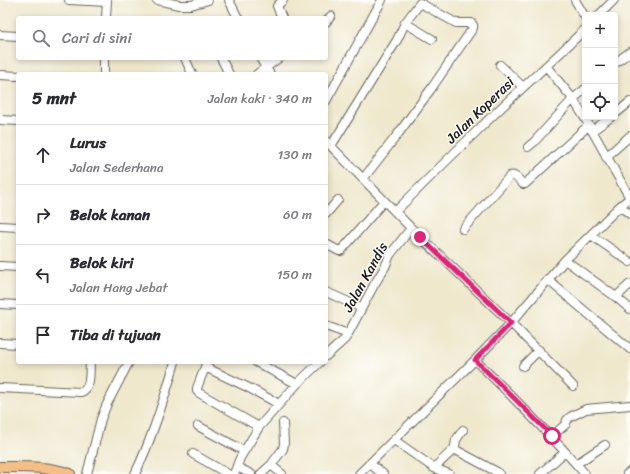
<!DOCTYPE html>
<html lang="id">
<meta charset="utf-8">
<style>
:root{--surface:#fff;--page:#f2f2f3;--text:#2b2b33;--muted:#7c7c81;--line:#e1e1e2}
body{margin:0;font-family:Sriracha,sans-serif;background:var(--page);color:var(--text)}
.controls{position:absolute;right:12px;top:12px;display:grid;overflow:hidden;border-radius:4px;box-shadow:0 2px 6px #0003}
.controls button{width:36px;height:36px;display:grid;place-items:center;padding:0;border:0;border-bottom:1px solid var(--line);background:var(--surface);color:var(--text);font:20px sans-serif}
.stop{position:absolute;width:12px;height:12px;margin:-9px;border:3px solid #db2777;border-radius:50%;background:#fff}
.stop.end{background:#db2777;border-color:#fff;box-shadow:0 1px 4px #0008}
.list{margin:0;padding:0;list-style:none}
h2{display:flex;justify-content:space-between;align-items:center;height:52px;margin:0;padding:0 16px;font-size:17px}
h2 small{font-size:13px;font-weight:400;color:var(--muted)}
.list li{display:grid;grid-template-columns:26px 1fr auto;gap:12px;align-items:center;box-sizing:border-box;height:60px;padding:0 16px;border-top:1px solid var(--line)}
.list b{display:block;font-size:15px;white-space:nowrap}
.list p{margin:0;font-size:13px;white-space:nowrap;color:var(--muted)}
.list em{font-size:13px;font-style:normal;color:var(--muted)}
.icon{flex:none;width:22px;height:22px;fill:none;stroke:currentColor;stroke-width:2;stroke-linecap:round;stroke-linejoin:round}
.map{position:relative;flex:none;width:630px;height:474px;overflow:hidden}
.search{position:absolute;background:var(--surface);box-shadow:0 2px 6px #0003;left:16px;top:16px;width:312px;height:44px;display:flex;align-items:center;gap:10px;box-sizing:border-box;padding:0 14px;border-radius:4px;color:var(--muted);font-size:15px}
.panel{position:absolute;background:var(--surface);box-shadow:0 2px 6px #0003;left:16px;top:72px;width:312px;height:292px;border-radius:4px}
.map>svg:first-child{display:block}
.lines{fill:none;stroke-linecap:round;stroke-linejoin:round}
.minor-casing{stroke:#66635a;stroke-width:10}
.major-casing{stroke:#66635a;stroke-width:12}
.minor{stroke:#fff;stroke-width:8}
.major{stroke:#f6be87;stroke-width:10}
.route{stroke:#db2777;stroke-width:5}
.labels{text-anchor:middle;stroke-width:3;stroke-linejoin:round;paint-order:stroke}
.street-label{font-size:14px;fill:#1c1c1c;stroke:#fdfcf7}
</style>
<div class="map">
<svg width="630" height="474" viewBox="0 0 630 474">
<rect width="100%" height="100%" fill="#fdfcf7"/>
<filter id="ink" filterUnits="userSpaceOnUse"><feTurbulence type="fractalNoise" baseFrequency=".025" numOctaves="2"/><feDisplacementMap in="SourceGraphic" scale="8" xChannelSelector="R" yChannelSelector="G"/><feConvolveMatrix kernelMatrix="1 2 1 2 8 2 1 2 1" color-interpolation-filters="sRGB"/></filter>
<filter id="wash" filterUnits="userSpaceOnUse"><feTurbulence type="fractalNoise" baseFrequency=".012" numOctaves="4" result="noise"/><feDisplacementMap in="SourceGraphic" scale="16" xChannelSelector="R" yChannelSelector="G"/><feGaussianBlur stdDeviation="0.9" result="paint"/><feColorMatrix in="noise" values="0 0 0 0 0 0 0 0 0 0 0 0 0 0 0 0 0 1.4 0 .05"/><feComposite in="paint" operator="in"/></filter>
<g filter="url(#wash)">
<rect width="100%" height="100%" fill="#efe8cd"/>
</g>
<g filter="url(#ink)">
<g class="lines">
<!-- minor casing -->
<g class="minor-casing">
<path id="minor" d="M69,0L107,2
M157,0L179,5H191L208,0
M229,0L238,18
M575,0L585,17
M599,15L614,0
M106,18L107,0
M282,18L277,6L283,0
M326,22L331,16
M405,23L432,39
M0,35L18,36
M185,58L192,74
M221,58L229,74
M260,58L270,74
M615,63L630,52
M500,65L523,87
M546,66L573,99L585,89
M104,74V58
M257,74L279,58
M0,75L18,76
M326,101L382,0
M615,114L630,102
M0,120L18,121
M592,131L611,117
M326,141L411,228L511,323L573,386
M331,146L397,40L405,23L420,3L456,23H471L473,25V28L431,89L398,134L363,179
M528,147L534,142L573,99L589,125
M606,157L630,136
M620,206L630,214
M395,212C422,185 449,158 477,131C512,96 550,64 585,29
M326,214L338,200
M0,226L18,227
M463,229L510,176C515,174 519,180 523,184H525L589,125L630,198
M591,235L630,262
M326,244L339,251H341L384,201
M565,260L616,297L630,284
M0,266L18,267
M548,280L630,349
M326,292L362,308
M616,297L630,309
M0,304L18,305
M326,326L348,334
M0,343L18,344
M326,356L345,339L348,334L374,285L385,267L390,255L411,228
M475,360C513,397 550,434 585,474
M207,362L197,388V391L199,393L259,427
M256,362L297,384
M523,366L539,350
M205,367L247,387L279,404
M0,388L81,392C92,388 89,372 90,362
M198,426L244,451
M552,436L566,424L567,420L570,417L586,409L630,405
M394,440L434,468L449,474
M454,449L497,472L499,474
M193,454L228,474
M370,464L383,474
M576,464L605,445
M271,465L283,449L284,444L283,423
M237,467L251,474
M434,468L454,449L455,446L456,440L463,430
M87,474L101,419L107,404L129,362
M135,474C152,439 164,400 175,362
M234,474L240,458L259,427L297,384L320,362
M261,474L271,465L282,474
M359,474L475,360L511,323L565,260L620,206L630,198
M540,474L565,452
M627,474L630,472"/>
</g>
<!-- major casing -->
<g class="major-casing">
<path id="major" d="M0,467C24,467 48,466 70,474"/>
</g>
<!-- minor -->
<use href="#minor" class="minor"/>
<!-- major -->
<use href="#major" class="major"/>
</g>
</g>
<g class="lines" filter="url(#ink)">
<!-- route -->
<path class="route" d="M420,237L511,323L475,360L516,400L552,436"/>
</g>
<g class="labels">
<!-- street labels -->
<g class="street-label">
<text transform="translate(480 110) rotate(-44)" y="5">Jalan Koperasi</text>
<text transform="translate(365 277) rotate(-61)" y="5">Jalan Kandis</text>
</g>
</g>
</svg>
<div class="controls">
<button>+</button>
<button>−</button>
<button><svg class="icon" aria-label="locate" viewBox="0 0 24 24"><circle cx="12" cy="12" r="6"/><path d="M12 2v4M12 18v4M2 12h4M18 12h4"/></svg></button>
</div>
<div class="stop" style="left:552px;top:436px"></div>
<div class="stop end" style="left:420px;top:237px"></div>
<div class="search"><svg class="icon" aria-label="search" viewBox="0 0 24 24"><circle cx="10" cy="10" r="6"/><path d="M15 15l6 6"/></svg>Cari di sini</div>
<section class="panel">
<h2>5 mnt<small>Jalan kaki · 340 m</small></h2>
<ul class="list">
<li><svg class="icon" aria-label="ahead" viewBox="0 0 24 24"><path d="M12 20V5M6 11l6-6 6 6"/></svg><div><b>Lurus</b><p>Jalan Sederhana</p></div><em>130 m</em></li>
<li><svg class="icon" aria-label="right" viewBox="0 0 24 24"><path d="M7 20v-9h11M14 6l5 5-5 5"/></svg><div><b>Belok kanan</b></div><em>60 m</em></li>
<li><svg class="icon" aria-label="left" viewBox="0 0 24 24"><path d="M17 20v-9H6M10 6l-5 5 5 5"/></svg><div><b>Belok kiri</b><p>Jalan Hang Jebat</p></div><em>150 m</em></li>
<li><svg class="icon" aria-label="arrive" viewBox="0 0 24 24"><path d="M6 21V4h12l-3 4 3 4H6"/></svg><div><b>Tiba di tujuan</b></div></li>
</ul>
</section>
</div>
